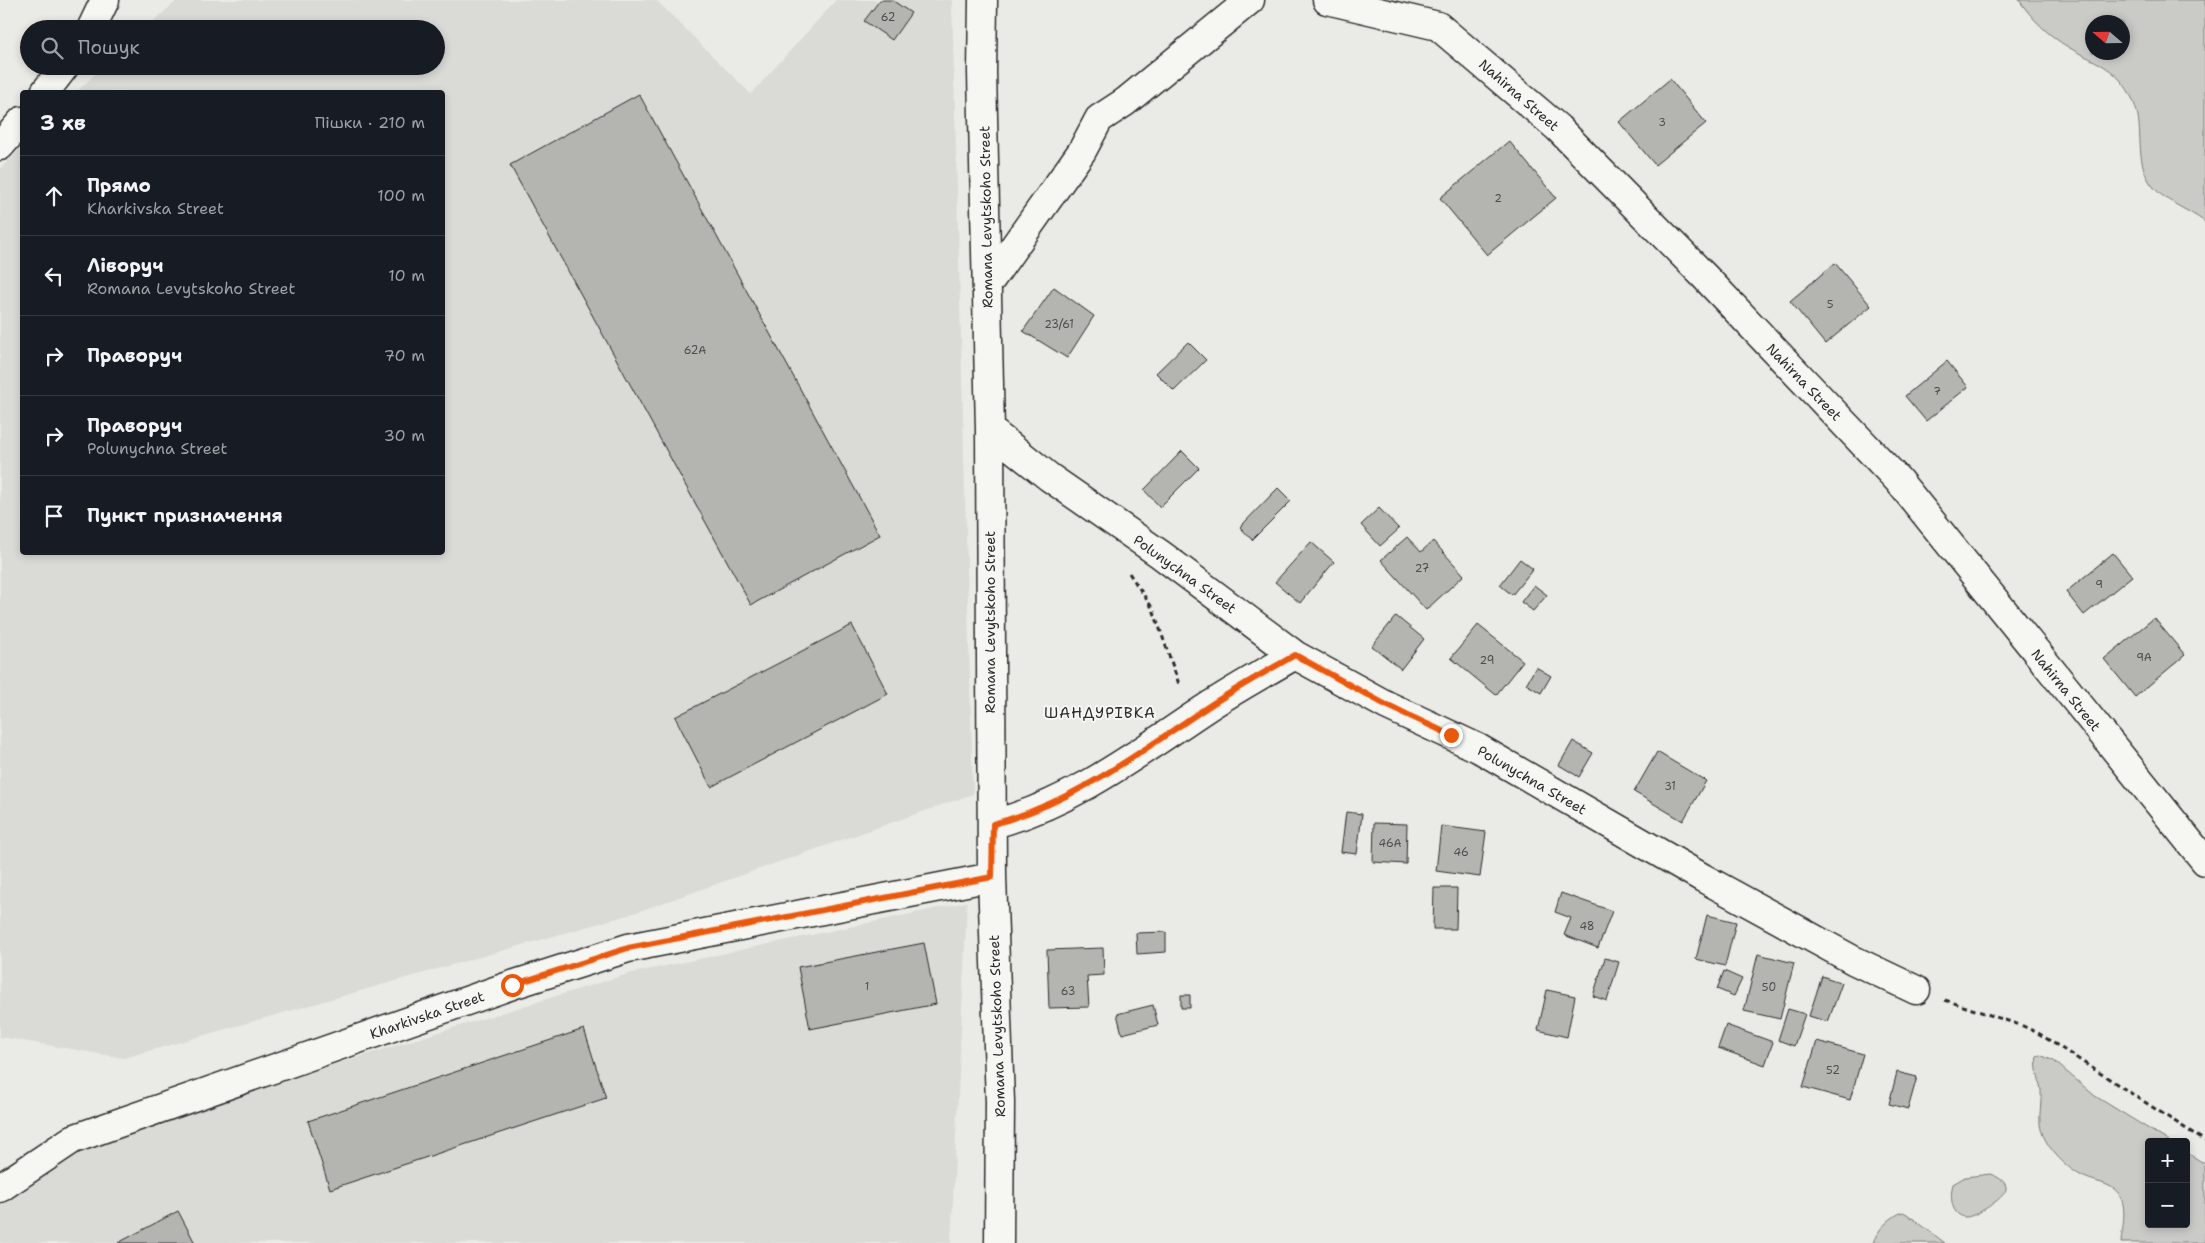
<!DOCTYPE html>
<html lang="uk">
<meta charset="utf-8">
<style>
:root{--surface:#171b24;--page:#242831;--text:#f1f3f6;--muted:#9ea1a6;--line:#363941}
body{margin:0;font-family:"Shantell Sans",sans-serif;background:var(--page);color:var(--text)}
.controls{position:absolute;right:15px;bottom:15px;display:grid;overflow:hidden;border-radius:5px;box-shadow:0 2px 8px #0003}
.controls button{width:45px;height:45px;display:grid;place-items:center;padding:0;border:0;border-bottom:1px solid var(--line);background:var(--surface);color:var(--text);font:25px sans-serif}
.compass{position:absolute;left:2085px;top:15px;width:45px;height:45px;border-radius:50%;background:var(--surface);box-shadow:0 2px 8px #0003;rotate:290deg}
.stop{position:absolute;width:15px;height:15px;margin:-11px;border:4px solid #ea580c;border-radius:50%;background:#fff}
.stop.end{background:#ea580c;border-color:#fff;box-shadow:0 1px 5px #0008}
.list{margin:0;padding:0;list-style:none}
h2{display:flex;justify-content:space-between;align-items:center;height:65px;margin:0;padding:0 20px;font-size:21px}
h2 small{font-size:16px;font-weight:400;color:var(--muted)}
.list li{display:grid;grid-template-columns:32px 1fr auto;gap:15px;align-items:center;box-sizing:border-box;height:80px;padding:0 20px;border-top:1px solid var(--line)}
.list b{display:block;font-size:19px;white-space:nowrap}
.list p{margin:0;font-size:16px;white-space:nowrap;color:var(--muted)}
.list em{font-size:16px;font-style:normal;color:var(--muted)}
.icon{flex:none;width:28px;height:28px;fill:none;stroke:currentColor;stroke-width:2;stroke-linecap:round;stroke-linejoin:round}
.map{position:relative;flex:none;width:2205px;height:1243px;overflow:hidden}
.search{position:absolute;background:var(--surface);box-shadow:0 2px 8px #0003;left:20px;top:20px;width:425px;height:55px;display:flex;align-items:center;gap:12px;box-sizing:border-box;padding:0 18px;border-radius:28px;color:var(--muted);font-size:19px}
.panel{position:absolute;background:var(--surface);box-shadow:0 2px 8px #0003;left:20px;top:90px;width:425px;height:465px;border-radius:5px}
.map>svg:first-child{display:block}
.built{fill:#dadad6}
.green{fill:#cacac7;stroke:#7a7a79;fill-rule:evenodd}
.building{fill:#b4b4b1;stroke:#2b2b2b}
.lines{fill:none;stroke-linecap:round;stroke-linejoin:round}
.minor-casing{stroke:#2b2b2b;stroke-width:31}
.path{stroke:#2b2b2b;stroke-width:3;stroke-dasharray:5 4;stroke-linecap:butt}
.minor{stroke:#f6f6f2;stroke-width:28}
.route{stroke:#ea580c;stroke-width:6}
.labels{text-anchor:middle;stroke-width:4;stroke-linejoin:round;paint-order:stroke}
.number-label{font-size:11px;fill:#4d4d4c}
.street-label{font-size:14px;fill:#2b2b2b;stroke:#f6f6f2}
.neighbourhood-label{font-size:15px;letter-spacing:1px;fill:#2b2b2b;stroke:#f6f6f2}
</style>
<div class="map">
<svg width="2205" height="1243" viewBox="0 0 2205 1243">
<rect width="100%" height="100%" fill="#eaeae6"/>
<filter id="ink" filterUnits="userSpaceOnUse"><feTurbulence type="fractalNoise" baseFrequency=".02" numOctaves="2"/><feDisplacementMap in="SourceGraphic" scale="10" xChannelSelector="R" yChannelSelector="G"/><feConvolveMatrix kernelMatrix="1 2 1 2 8 2 1 2 1" color-interpolation-filters="sRGB"/></filter>
<g filter="url(#ink)">
<!-- built -->
<path class="built" d="M178,0H656L751,94L836,0H952L973,794L628,915L124,1058L0,1037V169L22,147V552H442V92H77L103,66H436V29H144Z
M967,902L951,1243H0V1196L74,1150L339,1063L628,974Z"/>
<!-- green -->
<path class="green" d="M2019,0H2205V222C2189,210 2168,203 2155,189C2136,168 2142,141 2138,116C2135,103 2130,92 2122,82C2109,65 2086,58 2068,47C2048,35 2032,19 2019,0ZM2122,22V52H2092V22Z
M2040,1055L2054,1061L2095,1096L2170,1142H2149V1224H2186V1152L2205,1164V1243H2121C2122,1227 2128,1209 2119,1194C2112,1183 2093,1182 2082,1176C2065,1167 2042,1144 2040,1124C2039,1113 2042,1101 2041,1090C2039,1079 2035,1067 2037,1056Z
M1990,1174C1996,1176 2007,1181 2006,1189C2005,1198 1974,1218 1965,1217C1950,1215 1950,1194 1953,1184L1965,1177Z
M1903,1212L1907,1214L1945,1243H1873C1876,1231 1891,1216 1903,1212Z"/>
<!-- building -->
<path class="building" d="M880,0H892L911,13L892,40L864,21Z
M1670,79L1706,123L1655,165L1619,122Z
M639,94L880,535L751,605L510,165Z
M1509,141L1556,198L1487,255L1440,198Z
M1835,263L1871,306L1825,344L1790,301Z
M1054,287L1094,316L1067,358L1023,331Z
M1188,342L1206,360L1174,391L1156,373Z
M1947,361L1968,387L1926,421L1905,396Z
M1182,451L1199,468L1160,507L1144,490Z
M1278,488L1291,501L1252,540L1240,527Z
M1379,508L1399,529L1380,546L1361,525Z
M1407,537L1421,552L1433,541L1464,575L1426,610L1381,560Z
M1311,542L1334,562L1300,603L1275,582Z
M2113,553L2132,576L2084,615L2066,592Z
M1520,559L1533,569L1512,595L1500,585Z
M1534,585L1547,595L1533,611L1521,602Z
M1396,616L1424,639L1401,669L1372,646Z
M2154,618L2185,655L2135,697L2104,659Z
M852,625L888,694L711,787L675,717Z
M1478,625L1523,661L1496,695L1451,658Z
M1536,667L1551,676L1541,693L1526,684Z
M1573,741L1593,753L1579,777L1559,765Z
M1657,752L1706,781L1683,821L1634,792Z
M1346,812L1362,814L1357,854L1341,852Z
M1374,823L1407,824L1406,864L1373,862Z
M1441,826L1486,832L1480,877L1436,871Z
M1434,888H1457L1456,929H1433Z
M1561,893L1612,911L1598,948L1564,935L1571,918L1555,912Z
M1707,915L1736,922L1725,966L1696,959Z
M1166,932V952L1137,954L1136,933Z
M924,943L936,1004L810,1029L798,967Z
M1103,948L1104,975L1087,976L1089,1007L1049,1008L1047,950Z
M1758,954L1794,963L1780,1019L1744,1011Z
M1605,958L1619,962L1607,1001L1593,996Z
M1724,971L1742,979L1734,996L1717,989Z
M1822,976L1842,983L1828,1022L1809,1016Z
M1547,990L1575,996L1567,1037L1538,1030Z
M1181,995H1190V1008H1181Z
M1153,1005L1158,1025L1122,1034L1117,1014Z
M1788,1009L1805,1014L1794,1046L1778,1040Z
M1726,1025L1773,1042L1765,1065L1718,1048Z
M584,1029L606,1098L330,1189L308,1121Z
M1817,1041L1863,1054L1850,1100L1803,1087Z
M1897,1072L1917,1077L1908,1109L1889,1104Z
M178,1211L195,1243H118Z"/>
<g class="lines">
<!-- minor casing -->
<g class="minor-casing">
<path id="minor" d="M983,0L982,72L990,430L992,877L1000,1102L999,1243
M1327,0L1438,26L1558,128L1706,278L1898,480L2205,861
M91,29L105,0
M45,92L65,66
M0,146L22,121
M987,285L1082,151L1099,119L1125,102L1250,0
M990,430L1049,477L1160,554L1295,655L1386,705L1478,748L1703,878L1853,960L1916,990
M993,824C1071,804 1137,754 1203,710C1233,690 1264,673 1295,655
M0,1188L73,1139L512,985L628,948L992,877"/>
</g>
<!-- path -->
<path class="path" d="M1129,573L1153,609L1180,687
M1945,1000L2023,1026L2038,1033L2205,1141"/>
<!-- minor -->
<use href="#minor" class="minor"/>
</g>
</g>
<g class="lines" filter="url(#ink)">
<!-- route -->
<path class="route" d="M512,985L628,948L992,877L993,824C1071,804 1137,754 1203,710C1233,690 1264,673 1295,655L1386,705L1451,735"/>
</g>
<g class="labels">
<!-- number labels -->
<g class="number-label">
<text x="888" y="21">62</text>
<text x="1662" y="126">3</text>
<text x="1498" y="202">2</text>
<text x="1830" y="308">5</text>
<text x="1059" y="328">23/61</text>
<text x="695" y="354">62А</text>
<text x="1937" y="395">7</text>
<text x="1422" y="572">27</text>
<text x="2099" y="588">9</text>
<text x="2144" y="661">9А</text>
<text x="1487" y="664">29</text>
<text x="1670" y="790">31</text>
<text x="1390" y="847">46А</text>
<text x="1461" y="856">46</text>
<text x="1587" y="930">48</text>
<text x="867" y="990">1</text>
<text x="1769" y="991">50</text>
<text x="1068" y="995">63</text>
<text x="1833" y="1074">52</text>
</g>
<!-- street labels -->
<g class="street-label">
<text transform="translate(1519 95) rotate(41)" y="5">Nahirna Street</text>
<text transform="translate(986 217) rotate(-91)" y="5">Romana Levytskoho Street</text>
<text transform="translate(1804 382) rotate(46)" y="5">Nahirna Street</text>
<text transform="translate(1185 574) rotate(36)" y="5">Polunychna Street</text>
<text transform="translate(990 622) rotate(-90)" y="5">Romana Levytskoho Street</text>
<text transform="translate(2066 690) rotate(51)" y="5">Nahirna Street</text>
<text transform="translate(1532 780) rotate(30)" y="5">Polunychna Street</text>
<text transform="translate(427 1015) rotate(-19)" y="5">Kharkivska Street</text>
<text transform="translate(997 1026) rotate(-92)" y="5">Romana Levytskoho Street</text>
</g>
<!-- neighbourhood labels -->
<g class="neighbourhood-label">
<text x="1100" y="718">ШАНДУРІВКА</text>
</g>
</g>
</svg>
<div class="controls">
<button>+</button>
<button>−</button>
</div>
<svg class="compass" viewBox="-18 -18 36 36"><path d="M0-13l5 13h-10z" fill="#e53935"/><path d="M0 13l5-13h-10z" fill="#9ea1a6"/></svg>
<div class="stop" style="left:512px;top:985px"></div>
<div class="stop end" style="left:1451px;top:735px"></div>
<div class="search"><svg class="icon" aria-label="search" viewBox="0 0 24 24"><circle cx="10" cy="10" r="6"/><path d="M15 15l6 6"/></svg>Пошук</div>
<section class="panel">
<h2>3 хв<small>Пішки · 210 m</small></h2>
<ul class="list">
<li><svg class="icon" aria-label="ahead" viewBox="0 0 24 24"><path d="M12 20V5M6 11l6-6 6 6"/></svg><div><b>Прямо</b><p>Kharkivska Street</p></div><em>100 m</em></li>
<li><svg class="icon" aria-label="left" viewBox="0 0 24 24"><path d="M17 20v-9H6M10 6l-5 5 5 5"/></svg><div><b>Ліворуч</b><p>Romana Levytskoho Street</p></div><em>10 m</em></li>
<li><svg class="icon" aria-label="right" viewBox="0 0 24 24"><path d="M7 20v-9h11M14 6l5 5-5 5"/></svg><div><b>Праворуч</b></div><em>70 m</em></li>
<li><svg class="icon" aria-label="right" viewBox="0 0 24 24"><path d="M7 20v-9h11M14 6l5 5-5 5"/></svg><div><b>Праворуч</b><p>Polunychna Street</p></div><em>30 m</em></li>
<li><svg class="icon" aria-label="arrive" viewBox="0 0 24 24"><path d="M6 21V4h12l-3 4 3 4H6"/></svg><div><b>Пункт призначення</b></div></li>
</ul>
</section>
</div>
